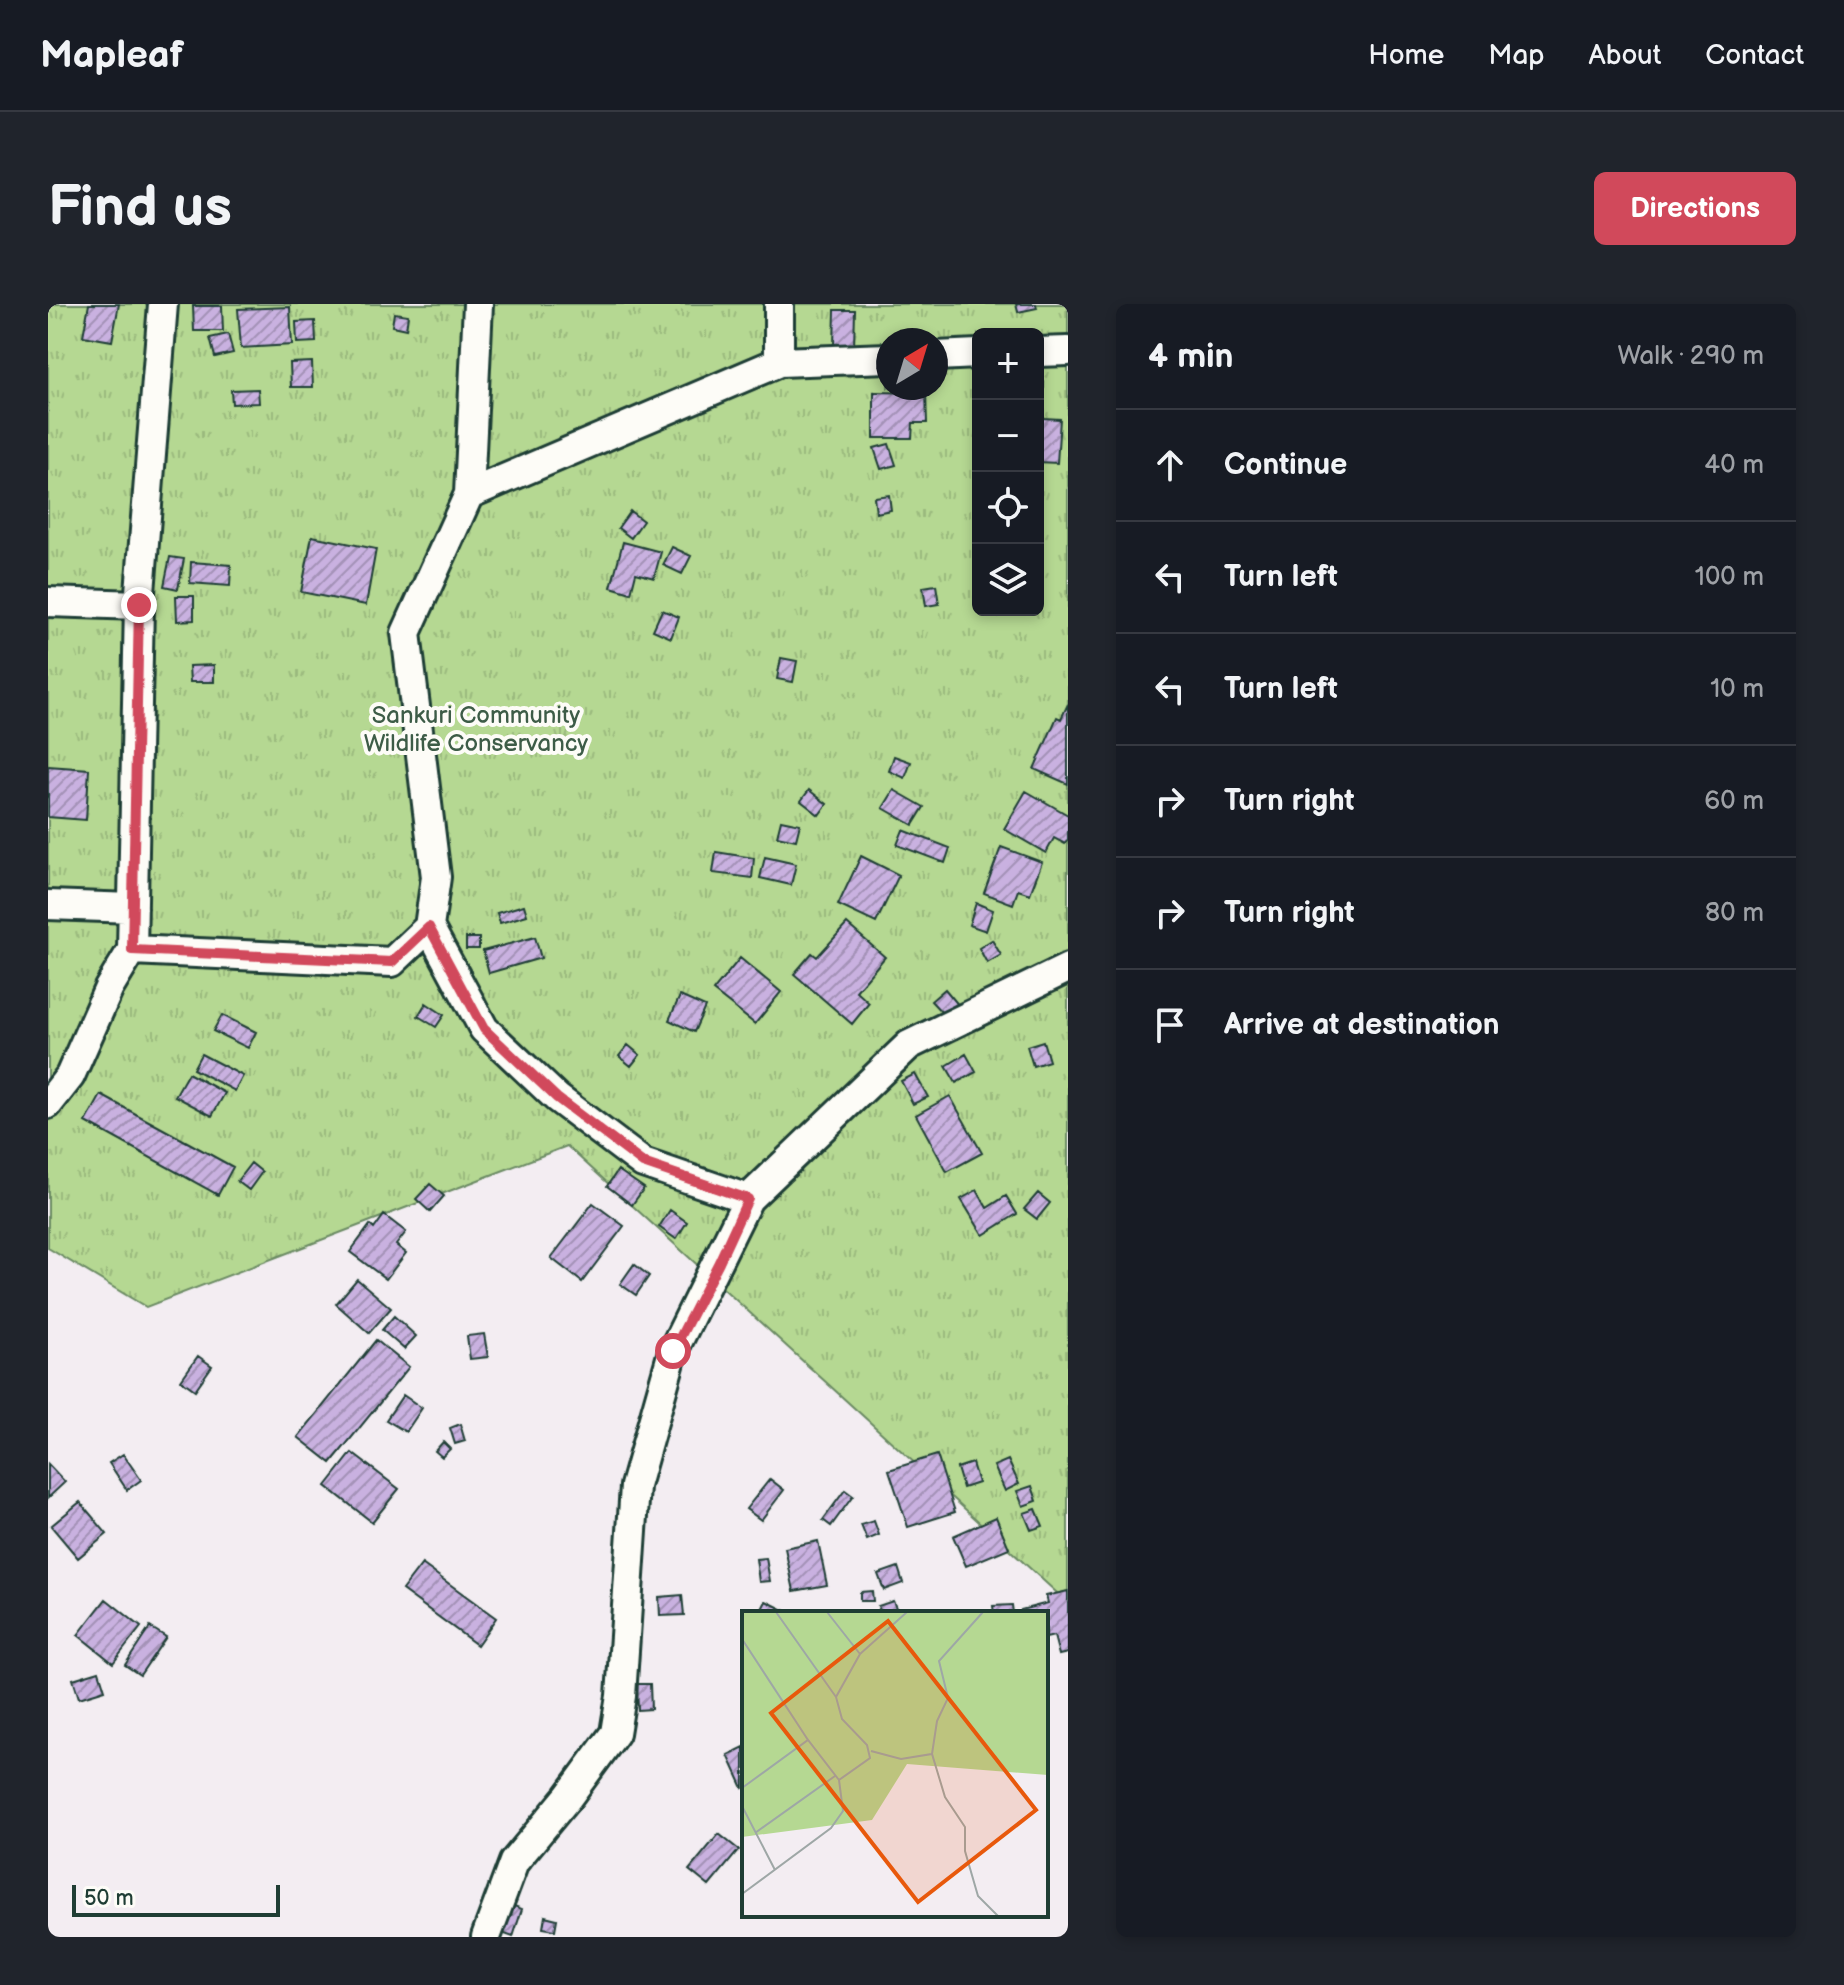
<!DOCTYPE html>
<meta charset="utf-8">
<style>
:root{--surface:#171b24;--page:#20242c;--text:#f1f3f6;--muted:#9ea1a6;--line:#363941;--accent:#d1495b}
body{margin:0;font-family:"Balsamiq Sans",sans-serif;background:var(--page);color:var(--text)}
.controls{position:absolute;right:24px;top:24px;display:grid;overflow:hidden;border-radius:12px;box-shadow:0 4px 12px #0003}
.controls button{width:72px;height:72px;display:grid;place-items:center;padding:0;border:0;border-bottom:2px solid var(--line);background:var(--surface);color:var(--text);font:40px sans-serif}
.compass{position:absolute;left:828px;top:24px;width:72px;height:72px;border-radius:50%;background:var(--surface);box-shadow:0 4px 12px #0003;rotate:38deg}
.scale{position:absolute;left:24px;bottom:20px;width:208px;box-sizing:border-box;padding-left:8px;border:4px solid #1f3d34;border-top:0;font-size:22px;line-height:28px;white-space:nowrap;color:#1f3d34;-webkit-text-stroke:6px #fdfcf7;paint-order:stroke}
.stop{position:absolute;width:24px;height:24px;margin:-18px;border:6px solid #d1495b;border-radius:50%;background:#fff}
.stop.end{background:#d1495b;border-color:#fff;box-shadow:0 2px 8px #0008}
.list{margin:0;padding:0;list-style:none}
h2{display:flex;justify-content:space-between;align-items:center;height:104px;margin:0;padding:0 32px;font-size:34px}
h2 small{font-size:26px;font-weight:400;color:var(--muted)}
.list li{display:grid;grid-template-columns:52px 1fr auto;gap:24px;align-items:center;box-sizing:border-box;height:112px;padding:0 32px;border-top:2px solid var(--line)}
.list b{display:block;font-size:30px;white-space:nowrap}
.list em{font-size:26px;font-style:normal;color:var(--muted)}
.icon{flex:none;width:44px;height:44px;fill:none;stroke:currentColor;stroke-width:2;stroke-linecap:round;stroke-linejoin:round}
.map{position:relative;flex:none;width:1020px;height:1633px;overflow:hidden;border-radius:12px}
header{display:flex;align-items:center;gap:48px;box-sizing:border-box;height:112px;padding:0 40px;background:var(--surface);border-bottom:2px solid var(--line)}
header strong{font-size:38px}
nav{display:flex;gap:44px;margin-inline-start:auto;font-size:28px}
.intro{display:flex;align-items:center;justify-content:space-between;box-sizing:border-box;height:192px;padding:0 48px}
h1{margin:0;font-size:56px}
.button{padding:20px 36px;border-radius:12px;background:var(--accent);color:#fff;font-size:28px;font-weight:700}
main{display:flex;gap:48px;padding:0 48px}
aside{flex:1;background:var(--surface);border-radius:12px;box-shadow:0 4px 12px #0003}
.map>svg:first-child{display:block}
.park{fill:url(#park-tufts);stroke:#6a8a63;stroke-width:2;fill-rule:evenodd}
.building{fill:url(#building-hatch);stroke:#1f3d34;stroke-width:2}
.lines{fill:none;stroke-linecap:round;stroke-linejoin:round}
.minor-casing{stroke:#1f3d34;stroke-width:34}
.minor{stroke:#fdfcf7;stroke-width:28}
.route{stroke:#d1495b;stroke-width:10}
.labels{text-anchor:middle;stroke-width:8;stroke-linejoin:round;paint-order:stroke}
.park-label{font-size:24px;fill:#3d5c47;stroke:#fdfcf7}
.inset-road{fill:none;stroke:#9ea7a6;stroke-width:2}
.view{fill:#e8590c;fill-opacity:0.15;stroke:#e8590c;stroke-width:4}
.inset-edge{fill:none;stroke:#1f3d34;stroke-width:4}
</style>
<header>
<strong>Mapleaf</strong>
<nav><a>Home</a><a>Map</a><a>About</a><a>Contact</a></nav>
</header>
<div class="intro"><h1>Find us</h1><a class="button">Directions</a></div>
<main>
<div class="map">
<svg width="1020" height="1633" viewBox="0 0 1020 1633">
<defs>
<pattern id="park-tufts" width="24" height="20" patternUnits="userSpaceOnUse" patternTransform="scale(2)"><rect width="24" height="20" fill="#b5d892"/><path d="M3 7l-1-3M5 7V3M7 7l1-3M15 17l-1-3M17 17v-4M19 17l1-3" fill="none" stroke="#9bba7e"/></pattern>
<pattern id="building-hatch" width="6" height="6" patternUnits="userSpaceOnUse" patternTransform="scale(2)"><rect width="6" height="6" fill="#c9b1e0"/><path d="M-1 1l2-2M0 6l6-6M5 7l2-2" fill="none" stroke="#a391b6"/></pattern>
</defs>
<rect width="100%" height="100%" fill="#f3edf2"/>
<filter id="ink" filterUnits="userSpaceOnUse"><feTurbulence type="fractalNoise" baseFrequency=".0125" numOctaves="2"/><feDisplacementMap in="SourceGraphic" scale="16" xChannelSelector="R" yChannelSelector="G"/><feConvolveMatrix kernelMatrix="1 2 1 2 8 2 1 2 1" color-interpolation-filters="sRGB"/></filter>
<g filter="url(#ink)">
<!-- park -->
<path class="park" d="M0,0H1020V1299L519,842L98,1003L0,944ZM930,30H990V306H930ZM840,36H888V84H840Z"/>
<!-- building -->
<path class="building" d="M41,0H71L64,37L35,32Z
M968,0H988L989,4L970,8Z
M145,2H174L175,27H146Z
M242,3L244,41L193,44L190,5Z
M787,6H807L806,43L786,42Z
M346,9L360,11L358,25L344,22Z
M267,17L268,38L249,39L248,18Z
M180,30L185,49L167,53L162,34Z
M264,58L265,83H243L242,59Z
M990,77L996,78L995,114L1012,115L1009,159L990,158Z
M210,85L211,99L184,100L183,86Z
M826,88L878,89L879,119H865L864,134H826Z
M841,140L848,161L833,165L826,144Z
M841,191L843,206L828,209L826,193Z
M582,207L595,217L583,234L570,224Z
M264,232L328,245L318,301L253,288Z
M575,238L613,248L606,274L588,269L583,289L563,283Z
M624,243L643,252L634,270L615,261Z
M122,253L136,255L130,285L116,282Z
M143,258L183,261L182,282L142,279Z
M888,281L891,300L878,302L875,283Z
M128,292H146V316L129,317Z
M614,306L631,313L623,334L605,326Z
M733,354L749,357L745,378L729,375Z
M166,361V378H142L141,362Z
M1020,400V480L986,465L1009,413L1013,415Z
M846,452L863,458L857,474L841,467Z
M0,462L41,465L38,516L0,513Z
M761,486L779,500L771,511L753,497Z
M846,486L876,503L865,521L835,504Z
M978,487L1020,511V535L1017,540L1006,534L998,549L956,525Z
M733,516L752,520L748,536L729,532Z
M855,526L902,544L897,559L849,541Z
M953,543L994,558L982,590L970,586L965,600L936,589Z
M668,548L706,554L704,574L665,569Z
M813,552L851,571L828,619L790,601Z
M717,553L748,560L743,581L712,574Z
M928,599L945,606L938,627L921,621Z
M476,601L479,611L452,619L449,609Z
M799,620L837,653L808,687L821,699L804,720L746,670L764,649L769,653Z
M487,633L493,654L441,669L435,647Z
M418,634H431V645H418Z
M944,636L953,651L939,659L931,644Z
M692,654L733,688L707,720L665,687Z
M897,685L912,703L899,714L883,697Z
M632,692L657,703L646,728L621,716Z
M378,699L396,711L388,723L370,712Z
M174,711L208,728L200,744L165,727Z
M995,737L1001,757L985,762L979,742Z
M580,741L592,751L583,762L571,752Z
M153,750L195,772L187,787L145,765Z
M918,750L928,768L908,779L898,762Z
M140,769L177,789L164,812L127,792Z
M867,770L880,793L865,800L853,777Z
M53,791L185,863L170,891L38,818Z
M902,792L934,849L899,868L868,811Z
M203,859L214,868L201,886L189,877Z
M570,866L596,884L584,901L559,882Z
M382,880L396,892L382,908L368,895Z
M929,886L939,904L958,892L969,910L935,931L913,895Z
M990,889L1002,899L989,915L976,905Z
M545,899L576,922L534,978L503,954Z
M622,906L639,918L628,935L611,923Z
M336,911L358,928L348,941L358,949L338,975L302,948L322,921L326,925Z
M586,960L601,972L588,991L572,980Z
M309,975L343,1004L321,1029L288,1000Z
M346,1012L368,1032L356,1045L334,1026Z
M436,1030L440,1053L422,1055L419,1032Z
M328,1036L361,1063L283,1159L250,1133Z
M150,1052L164,1062L147,1086L133,1076Z
M355,1091L374,1104L358,1128L338,1116Z
M412,1120L417,1137L407,1140L402,1124Z
M395,1138L402,1145L394,1153L387,1147Z
M304,1149L351,1185L324,1218L278,1182Z
M75,1150L93,1176L79,1186L61,1159Z
M889,1151L907,1208L860,1223L841,1166Z
M960,1156L971,1180L957,1187L946,1162Z
M924,1159L930,1179L915,1184L909,1164Z
M0,1160L17,1178L0,1194Z
M722,1175L736,1186L713,1216L698,1205Z
M984,1182L989,1197L975,1202L969,1187Z
M797,1186L805,1192L783,1222L775,1216Z
M32,1198L59,1230L30,1254L3,1222Z
M988,1205L995,1222L983,1226L976,1209Z
M948,1213L961,1244L918,1262L905,1232Z
M826,1217L831,1231L819,1236L813,1221Z
M770,1237L779,1281L746,1287L737,1244Z
M718,1254L722,1277L711,1278L708,1255Z
M374,1260L448,1314L429,1341L354,1286Z
M850,1263L855,1279L836,1286L830,1270Z
M824,1287L825,1297H812V1288Z
M1020,1287V1349L1011,1351L1006,1332L998,1334V1309H974L973,1306L1000,1299L998,1292Z
M634,1291L636,1311L612,1312L611,1293Z
M58,1295L93,1323L65,1359L30,1331Z
M718,1297L742,1309H712Z
M845,1297L849,1306L833,1309L830,1302Z
M964,1301L965,1309H946L945,1302Z
M102,1323L118,1333L92,1371L77,1361Z
M51,1367L57,1386L31,1394L25,1375Z
M589,1380H602L603,1405L590,1406Z
M696,1443V1483L695,1484L680,1451Z
M671,1530L691,1546L661,1582L641,1566Z
M461,1600L474,1605L465,1633L451,1628Z
M497,1612L509,1615L507,1626L495,1624Z"/>
<g class="lines">
<!-- minor casing -->
<g class="minor-casing">
<path id="minor" d="M990,48L1020,47
M888,52L930,50
M731,58L840,54
M421,190L430,0
M0,298L91,301L84,646
M91,301L115,0
M0,601L85,604
M381,623L436,725L509,794L595,859L700,895L625,1047L587,1182L573,1392L567,1429L520,1493L466,1558L438,1633
M0,800L22,772L61,684L84,646L344,658L381,623L388,573L358,329L421,190L731,58V0
M700,895L861,741L1020,664"/>
</g>
<!-- minor -->
<use href="#minor" class="minor"/>
</g>
</g>
<g class="lines" filter="url(#ink)">
<!-- route -->
<path class="route" d="M91,301L84,646L344,658L381,623L436,725L509,794L595,859L700,895L671,958L625,1047"/>
</g>
<g class="labels">
<!-- park labels -->
<g class="park-label">
<text x="428" y="419">Sankuri Community<tspan x="428" dy="28">Wildlife Conservancy</tspan></text>
</g>
</g>
<!-- overview -->
<g transform="translate(694 1307)">
<rect width="306" height="306" fill="#f3edf2"/>
<path d="M0,1H306V164L165,153L130,209L0,226Z" fill="#b5d892"/>
<path class="inset-road" d="M34,1L94,86M0,28L66,129M118,43L165,1M129,140L159,148L190,143L203,186L223,216V240L236,285L256,305M190,143L195,110L206,87L197,50L241,1M0,177L66,129L97,169M0,195L33,259M13,222L93,165M0,283L89,217L101,200L97,169L128,147L125,134L100,108L94,86L118,43L85,1"/>
<path class="view" d="M146,10L294,199L176,291L29,102Z"/>
<rect width="306" height="306" class="inset-edge"/>
</g>
</svg>
<div class="controls">
<button>+</button>
<button>−</button>
<button><svg class="icon" aria-label="locate" viewBox="0 0 24 24"><circle cx="12" cy="12" r="6"/><path d="M12 2v4M12 18v4M2 12h4M18 12h4"/></svg></button>
<button><svg class="icon" aria-label="layers" viewBox="0 0 24 24"><path d="M12 4l9 5-9 5-9-5zM3 14l9 5 9-5"/></svg></button>
</div>
<svg class="compass" viewBox="-18 -18 36 36"><path d="M0-13l5 13h-10z" fill="#e53935"/><path d="M0 13l5-13h-10z" fill="#9ea1a6"/></svg>
<div class="scale">50 m</div>
<div class="stop" style="left:625px;top:1047px"></div>
<div class="stop end" style="left:91px;top:301px"></div>
</div>
<aside>
<h2>4 min<small>Walk · 290 m</small></h2>
<ul class="list">
<li><svg class="icon" aria-label="ahead" viewBox="0 0 24 24"><path d="M12 20V5M6 11l6-6 6 6"/></svg><div><b>Continue</b></div><em>40 m</em></li>
<li><svg class="icon" aria-label="left" viewBox="0 0 24 24"><path d="M17 20v-9H6M10 6l-5 5 5 5"/></svg><div><b>Turn left</b></div><em>100 m</em></li>
<li><svg class="icon" aria-label="left" viewBox="0 0 24 24"><path d="M17 20v-9H6M10 6l-5 5 5 5"/></svg><div><b>Turn left</b></div><em>10 m</em></li>
<li><svg class="icon" aria-label="right" viewBox="0 0 24 24"><path d="M7 20v-9h11M14 6l5 5-5 5"/></svg><div><b>Turn right</b></div><em>60 m</em></li>
<li><svg class="icon" aria-label="right" viewBox="0 0 24 24"><path d="M7 20v-9h11M14 6l5 5-5 5"/></svg><div><b>Turn right</b></div><em>80 m</em></li>
<li><svg class="icon" aria-label="arrive" viewBox="0 0 24 24"><path d="M6 21V4h12l-3 4 3 4H6"/></svg><div><b>Arrive at destination</b></div></li>
</ul>
</aside>
</main>
